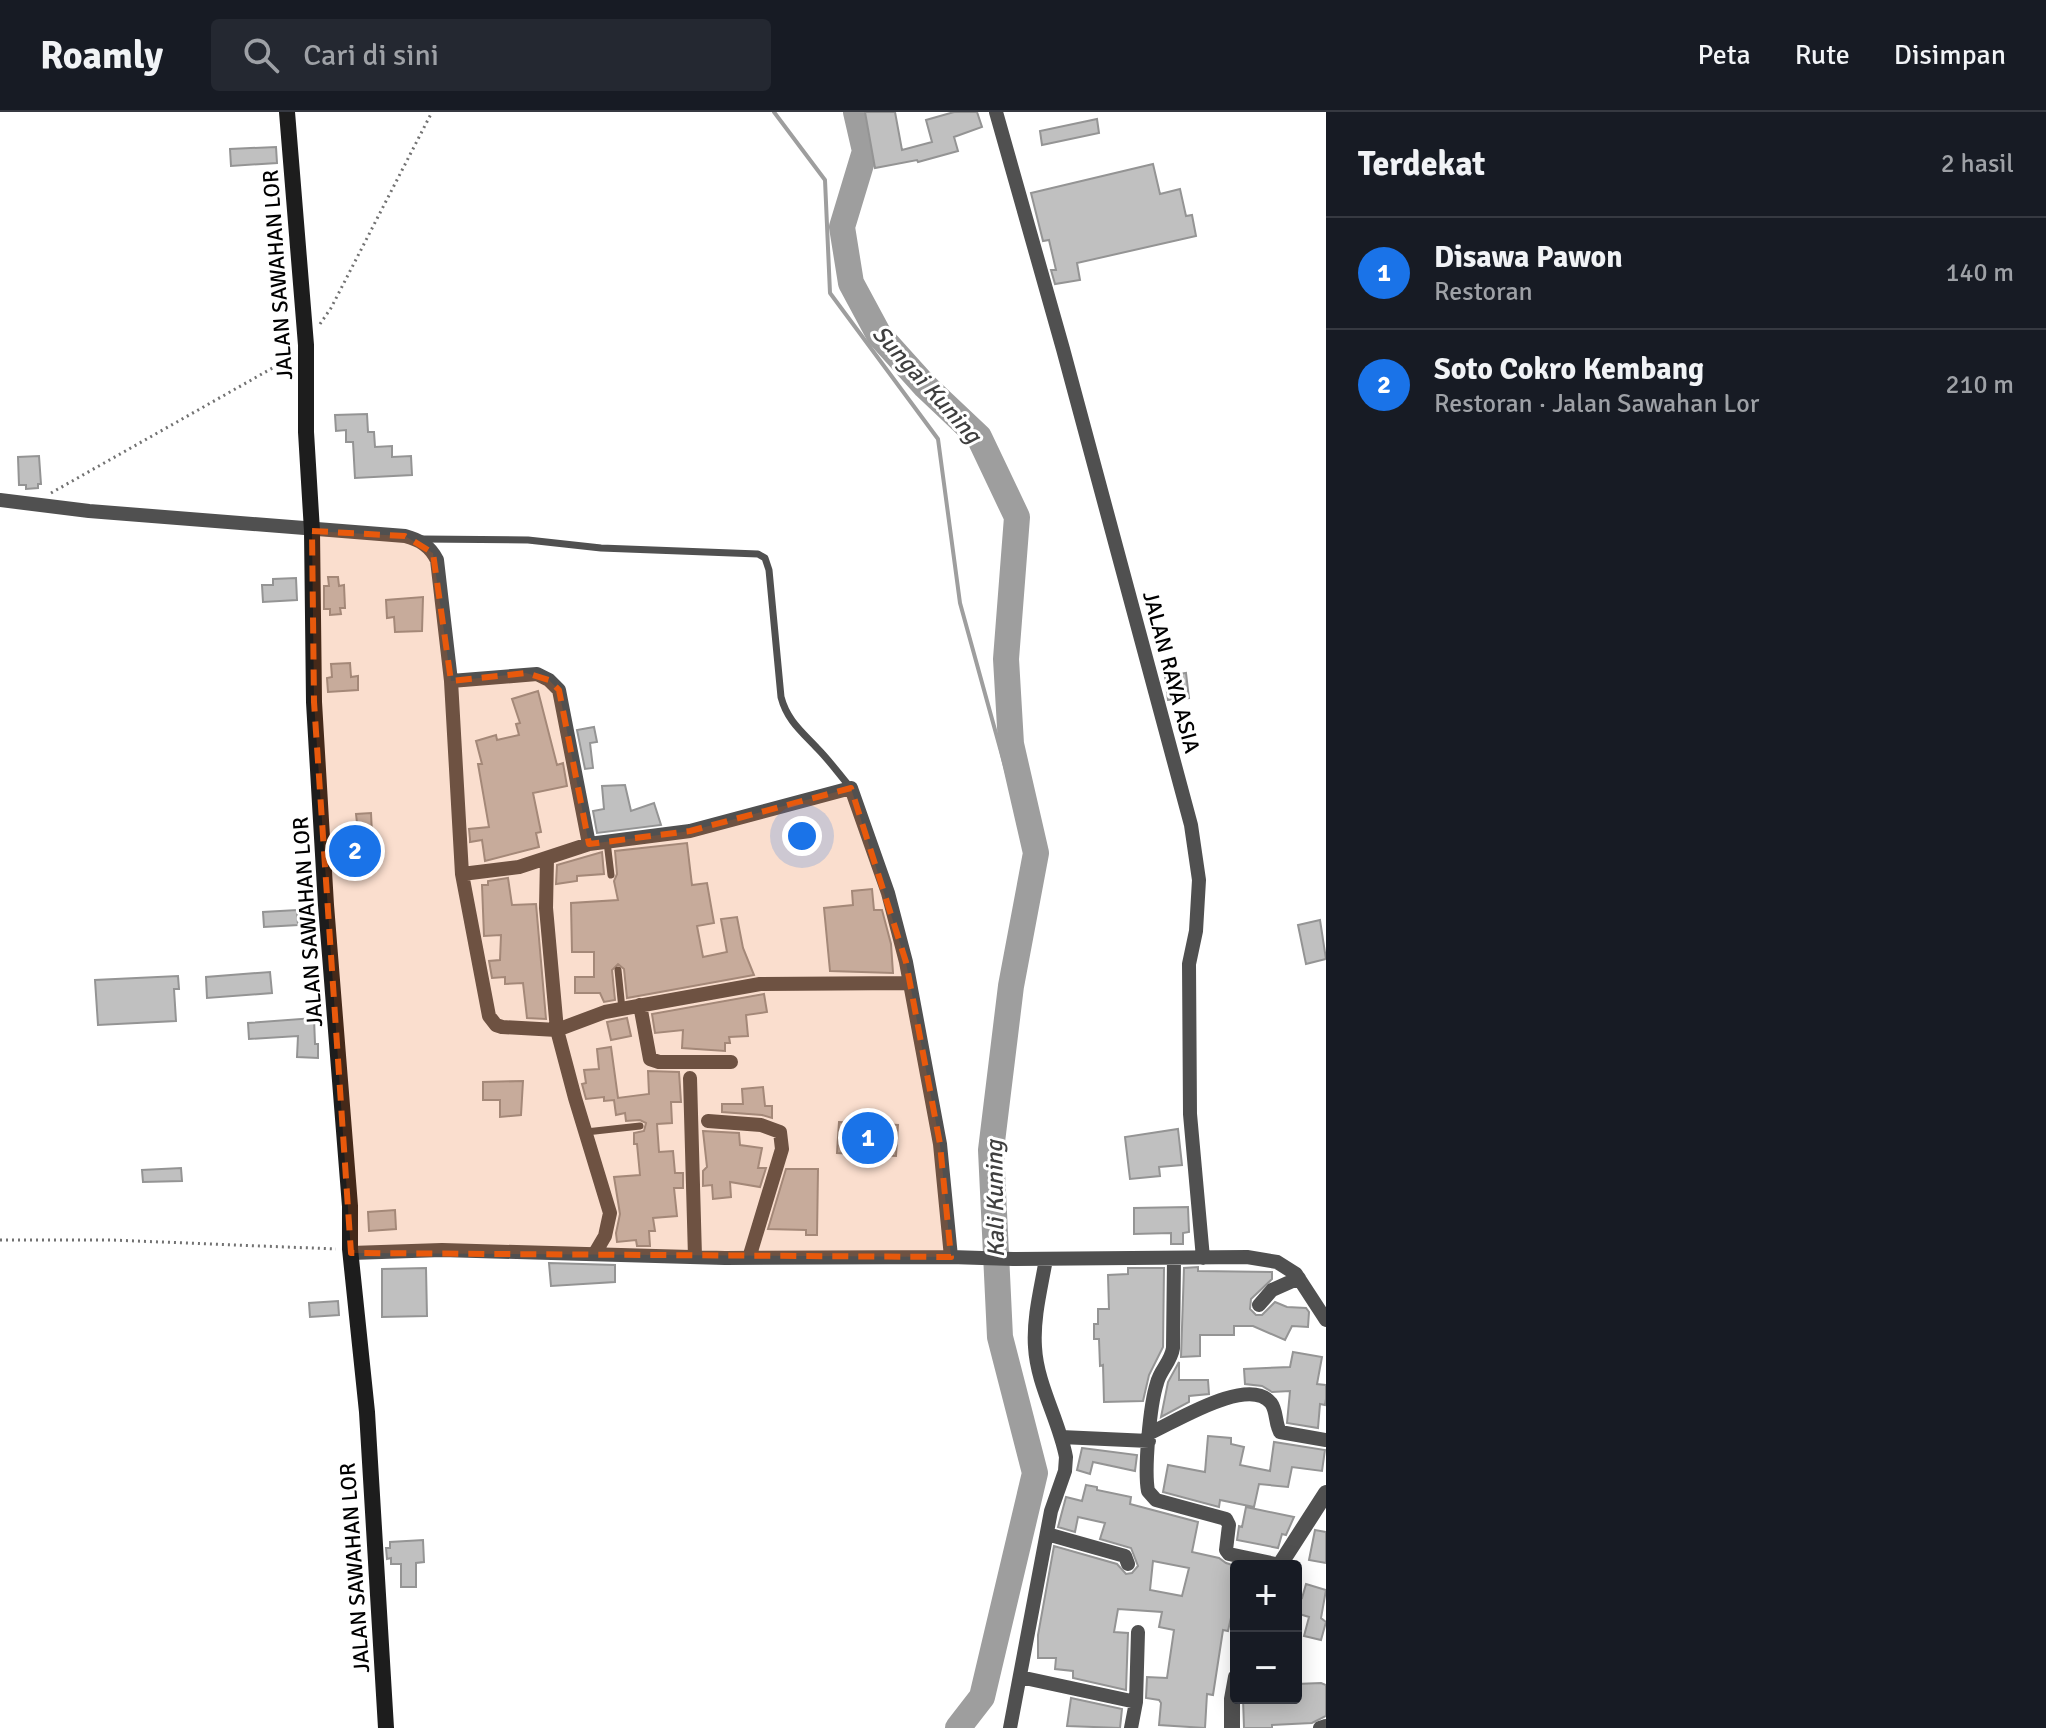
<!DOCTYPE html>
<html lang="id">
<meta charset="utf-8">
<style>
:root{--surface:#171b24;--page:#242831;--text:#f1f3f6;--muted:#9ea1a6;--line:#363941;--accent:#1a73e8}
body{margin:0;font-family:Signika,sans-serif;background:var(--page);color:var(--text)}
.controls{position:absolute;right:24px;bottom:24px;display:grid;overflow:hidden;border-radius:8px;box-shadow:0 4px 20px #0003}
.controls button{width:72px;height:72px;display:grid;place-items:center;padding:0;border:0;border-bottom:2px solid var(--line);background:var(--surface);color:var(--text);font:40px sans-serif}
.you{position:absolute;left:802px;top:724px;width:28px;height:28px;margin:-20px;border:6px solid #fff;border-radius:50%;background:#1a73e8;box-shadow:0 0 0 12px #1a73e833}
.badge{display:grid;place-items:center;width:52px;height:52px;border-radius:50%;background:var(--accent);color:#fff;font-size:26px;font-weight:700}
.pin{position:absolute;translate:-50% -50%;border:4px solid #fff;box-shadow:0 2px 8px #0006}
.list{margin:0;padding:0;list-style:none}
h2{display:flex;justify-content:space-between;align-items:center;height:104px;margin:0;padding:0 32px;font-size:34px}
h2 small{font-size:26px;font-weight:400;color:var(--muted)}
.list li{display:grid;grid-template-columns:52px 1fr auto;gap:24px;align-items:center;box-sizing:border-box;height:112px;padding:0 32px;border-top:2px solid var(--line)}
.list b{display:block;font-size:30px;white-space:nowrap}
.list p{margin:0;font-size:26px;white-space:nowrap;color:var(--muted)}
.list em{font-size:26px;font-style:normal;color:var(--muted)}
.icon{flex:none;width:44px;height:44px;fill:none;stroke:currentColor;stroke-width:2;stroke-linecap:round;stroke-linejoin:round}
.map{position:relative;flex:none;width:1326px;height:1616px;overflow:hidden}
header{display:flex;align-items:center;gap:48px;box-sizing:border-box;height:112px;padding:0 40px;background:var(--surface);border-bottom:2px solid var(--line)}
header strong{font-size:38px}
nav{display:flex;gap:44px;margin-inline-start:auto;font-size:28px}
.search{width:560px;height:72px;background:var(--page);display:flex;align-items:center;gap:20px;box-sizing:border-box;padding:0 28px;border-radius:8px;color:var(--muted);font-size:30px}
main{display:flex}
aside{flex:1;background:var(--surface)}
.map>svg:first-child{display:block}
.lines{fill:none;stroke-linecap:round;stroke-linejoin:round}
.stream{stroke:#9e9e9e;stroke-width:4}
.river{stroke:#9e9e9e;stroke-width:26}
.building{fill:#c0c0c0;stroke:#949494;stroke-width:2;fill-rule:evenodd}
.path{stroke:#727272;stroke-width:3;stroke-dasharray:2 4;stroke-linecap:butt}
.service{stroke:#505050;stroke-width:7}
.minor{stroke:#505050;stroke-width:14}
.tertiary{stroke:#505050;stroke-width:16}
.secondary{stroke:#1d1d1d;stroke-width:16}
.marked{fill:#e8590c;fill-opacity:0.2;stroke:#e8590c;stroke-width:6;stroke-dasharray:16 10;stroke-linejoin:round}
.labels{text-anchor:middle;stroke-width:6;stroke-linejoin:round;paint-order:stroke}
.street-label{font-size:22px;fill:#000;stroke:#fff}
.water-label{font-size:24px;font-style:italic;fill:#3f3f3f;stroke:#fff}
</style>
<header>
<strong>Roamly</strong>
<div class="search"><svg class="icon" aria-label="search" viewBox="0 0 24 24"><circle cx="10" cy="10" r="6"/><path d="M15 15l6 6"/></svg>Cari di sini</div>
<nav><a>Peta</a><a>Rute</a><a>Disimpan</a></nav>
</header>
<main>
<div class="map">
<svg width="1326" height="1616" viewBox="0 0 1326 1616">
<rect width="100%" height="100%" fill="#fff"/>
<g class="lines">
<!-- stream -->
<path class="stream" d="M774,0L825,68L830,181L938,327L960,491L1029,741L1028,753"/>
<!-- river -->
<path class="river" d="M856,0L865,39L842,115L851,171L879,223L925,274L979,325L1017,405L1006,547L1011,632L1036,741L1011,874L991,1038L1000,1225L1035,1361L982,1585L958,1616"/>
</g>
<!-- building -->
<path class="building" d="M865,0H895L902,38L932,30L926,8L954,0H977L982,15L954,25L958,39L918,50L917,48L875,56Z
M1097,7L1099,21L1042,33L1040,19Z
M276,35L277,51L231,54L230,37Z
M1153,52L1160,82L1180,77L1186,104L1192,103L1196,124L1077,151L1080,168L1055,172L1051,158H1056L1049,128L1043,129L1031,81Z
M367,302L368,320H374L375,335L392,334V345L411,344L412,363L355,366L353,330H346V318L336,319L335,303Z
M39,344L41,372H38V376L26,377V373H19L18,345Z
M328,465H338L339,474L344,473L345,496H340L341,502L330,503V497H324V474H329Z
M296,466L297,488L263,490L262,473H273V467Z
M423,485L422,519L395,520L394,505L387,506L386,488Z
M350,551L351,565L358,564V578L328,580L327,566L332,565L331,552Z
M1186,561L1189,586L1168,588L1165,564Z
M538,579L557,653L563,651L567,674L533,681L541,720L536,721L539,735L485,749L482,728L470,730V727L469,717L489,715L478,652H482L476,629L496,623L497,628L519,623L516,612L520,611L512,587Z
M594,615L597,630L590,631L593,656L585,657L577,618Z
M625,673L631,699L654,691L661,713L597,721L593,699L604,697L602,674Z
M371,701L373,743L362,744V747L346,748L345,728H359L356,702Z
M687,731L692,773L707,771L714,811L697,814L703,845L727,840L721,807L737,805L743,836L754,863L627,886L624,857L618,852L612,858L615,888L604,890L600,881H575V865H594V840H572L571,791L618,788L614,769L617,762L615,739Z
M602,740L604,762L577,764V769L556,772L557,753Z
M508,766L512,793L536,792L546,907L527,906L523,871L505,872V865L492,866L489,849L500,848L501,823L484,824L482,773H488V769Z
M872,777L874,798H882L891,832L893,861L830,859L824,796L853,793L852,779Z
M297,798L298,813L264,815L263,800Z
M1320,808L1326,847L1306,852L1298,813Z
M270,860L272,881L207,886L206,865Z
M178,864L179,877H174L176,909L98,913L95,868Z
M764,882L767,900L746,903L748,924L729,925L730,931H725V939L682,936L683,918L655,921L652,902Z
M314,906L315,932H318V946L297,945L298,924L249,927L248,911Z
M627,906L631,924L611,928L607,910Z
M611,935L618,986L649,982L648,959L679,960L681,990H671L672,1011L657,1012L659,1040L673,1039L675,1061H683V1076H674L677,1104L653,1106L655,1119H649L650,1134H637L636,1128L617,1130L616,1121L620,1102L614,1065L640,1063L637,1032H634V1021L644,1019L646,1011L640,1008L626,1009L625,1001L616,1003L614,988L604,989V985L586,987L582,972L586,971L584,958L599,957L597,937Z
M523,969L521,1003L500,1005V988H483V970Z
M763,975L765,994H772V1006L762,1003L722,1000V992H743L742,977Z
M839,1010L898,1013L896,1044L837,1041Z
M1178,1017L1182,1053L1159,1055L1160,1064L1130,1067L1125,1025Z
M703,1019L739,1021L740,1033L762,1036L758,1056H766L760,1075L730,1070L731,1085L713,1087L712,1073L703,1074V1059L707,1055Z
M181,1056L182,1069L143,1070L142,1058Z
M786,1057H818L817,1123H806V1118L768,1117Z
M1188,1095L1189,1120L1183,1121V1132H1171V1121L1134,1122V1096Z
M395,1098L396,1117L369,1119L368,1100Z
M549,1151L615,1153V1170L551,1174Z
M1198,1155V1159L1272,1160V1167L1251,1187L1250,1197L1256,1203H1262L1275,1190L1287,1195L1306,1196L1309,1200L1308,1215L1292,1214L1285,1228L1253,1214H1234V1223H1200V1244L1181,1245L1184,1156Z
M426,1156L427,1204L382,1205V1157Z
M1128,1156H1164L1163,1235L1149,1263L1143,1289L1104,1290L1103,1253L1100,1254L1099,1227H1094V1212H1098V1197H1109L1108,1163L1128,1162Z
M338,1189L339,1203L310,1205L309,1191Z
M1293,1240L1322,1245L1317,1272L1326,1273V1287L1325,1293L1320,1292L1318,1316L1287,1311L1290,1279L1272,1280L1262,1274L1245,1272L1244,1257L1290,1255Z
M1179,1250V1268H1208L1209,1282L1189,1284V1290L1161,1305L1168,1270Z
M1208,1324L1231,1326V1332L1244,1335L1240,1353L1270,1359L1274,1330L1325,1338L1322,1359L1292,1355L1288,1375L1259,1372L1254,1395L1220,1388L1219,1395L1163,1380L1168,1353L1205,1360Z
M1082,1336L1137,1343L1135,1359L1093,1350L1090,1362L1077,1358Z
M1086,1373L1097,1375V1378L1131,1385L1130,1392L1198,1410L1192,1440L1219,1446L1226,1451L1236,1454V1483L1228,1519L1223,1518L1213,1583L1207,1582L1205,1616L1159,1613L1161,1591L1159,1588L1146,1586L1147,1565L1167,1566L1174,1518L1159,1515L1162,1500L1118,1497L1114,1520L1128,1521L1126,1578L1073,1566V1559L1055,1557L1056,1546H1038V1523L1054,1434L1117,1452L1126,1462L1132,1461L1138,1454L1131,1436L1100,1427L1105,1411L1078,1405L1075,1420L1058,1415L1066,1385L1082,1389ZM1153,1449L1189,1456L1182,1484L1150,1478Z
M1246,1395L1294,1405L1286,1423L1282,1422L1278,1436L1237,1428L1239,1414L1242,1415Z
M1315,1418L1326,1420V1451L1309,1448Z
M423,1428L424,1450L416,1451V1475H401V1452H391V1446L387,1447L386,1436H390V1430Z
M1306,1472L1326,1478L1321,1506L1326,1510L1321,1528L1304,1524L1309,1505L1296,1501V1485L1302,1486Z
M1321,1571L1326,1573V1604L1312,1611L1272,1613V1616H1244L1243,1586H1296V1572Z
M1071,1586L1122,1597L1120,1616L1067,1614Z"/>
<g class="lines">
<!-- path -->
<path class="path" d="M320,212L331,196L432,0
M51,381L292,245
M0,1128H111L336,1137"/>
<!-- service -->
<path class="service" d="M422,427L528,428L601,436L758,442L765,446L769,458L781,585C787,608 801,619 817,636C829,648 839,662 850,675
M607,730L611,763
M618,858L622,897
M586,1020L640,1014"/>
<!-- minor -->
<path class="minor" d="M996,0L1063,237L1191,713L1199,768L1196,819L1189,852L1190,1002L1203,1146
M0,388L89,399L405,424C420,428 430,434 437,448L451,569L462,762L489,904L496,913L502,915L557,918L575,986L610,1101L605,1124L595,1141
M451,569L537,562L549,568L559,578L589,732
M547,746L546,796L557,918L605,900L760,872L909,871
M462,762L519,755L589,732L690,719L851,676L888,781L906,850L940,1032L951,1145
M640,893L650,947L659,950H731
M690,966L695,1145
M708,1009L761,1013L780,1020L782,1037L749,1146
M351,1141L442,1138L725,1146L951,1145L1013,1147L1247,1145L1277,1150L1296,1162L1326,1208
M1174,1147L1173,1236C1171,1250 1160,1258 1157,1271C1150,1292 1144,1357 1148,1379L1156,1388L1226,1407L1229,1413L1226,1438L1229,1442L1280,1453
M1259,1193L1272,1178L1299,1166
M1150,1321C1175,1310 1249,1263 1271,1291C1277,1299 1275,1311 1280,1320L1326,1328
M1061,1325L1149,1329
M1047,1422L1125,1444L1128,1452
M1020,1565L1136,1590L1131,1616
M1136,1590L1138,1520
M1010,1616L1051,1399L1065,1359L1066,1345C1059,1308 1037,1273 1035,1235C1033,1206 1041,1176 1046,1147
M1320,1616L1326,1614"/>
<!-- tertiary -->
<path class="tertiary" d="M1279,1454L1326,1381
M1232,1616V1587L1236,1565"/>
<!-- secondary -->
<path class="secondary" d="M287,0L306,233V320L312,419L314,590L326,793L350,1094V1137L367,1300L386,1616"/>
</g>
<!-- marked area -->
<path class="marked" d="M312,419L405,424L433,441L451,569L526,561L549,568L559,578L589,732L690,719L851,676L906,850L940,1032L951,1145L351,1141L314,590Z"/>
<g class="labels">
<!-- street labels -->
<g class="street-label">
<text transform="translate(277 163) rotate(-94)" y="8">JALAN SAWAHAN LOR</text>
<text transform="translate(1172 560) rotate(75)" y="8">JALAN RAYA ASIA</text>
<text transform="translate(307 810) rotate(-94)" y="8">JALAN SAWAHAN LOR</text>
<text transform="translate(354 1456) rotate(-94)" y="8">JALAN SAWAHAN LOR</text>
</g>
<!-- water labels -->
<g class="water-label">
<text transform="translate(927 272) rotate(48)" y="8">Sungai Kuning</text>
<text transform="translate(995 1087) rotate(-91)" y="8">Kali Kuning</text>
</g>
</g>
</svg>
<div class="controls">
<button>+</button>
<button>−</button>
</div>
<div class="you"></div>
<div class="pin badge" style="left:868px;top:1026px">1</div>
<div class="pin badge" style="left:355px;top:739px">2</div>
</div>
<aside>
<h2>Terdekat<small>2 hasil</small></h2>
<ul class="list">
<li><span class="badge">1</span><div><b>Disawa Pawon</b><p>Restoran</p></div><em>140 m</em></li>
<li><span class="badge">2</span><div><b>Soto Cokro Kembang</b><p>Restoran · Jalan Sawahan Lor</p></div><em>210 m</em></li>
</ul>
</aside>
</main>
